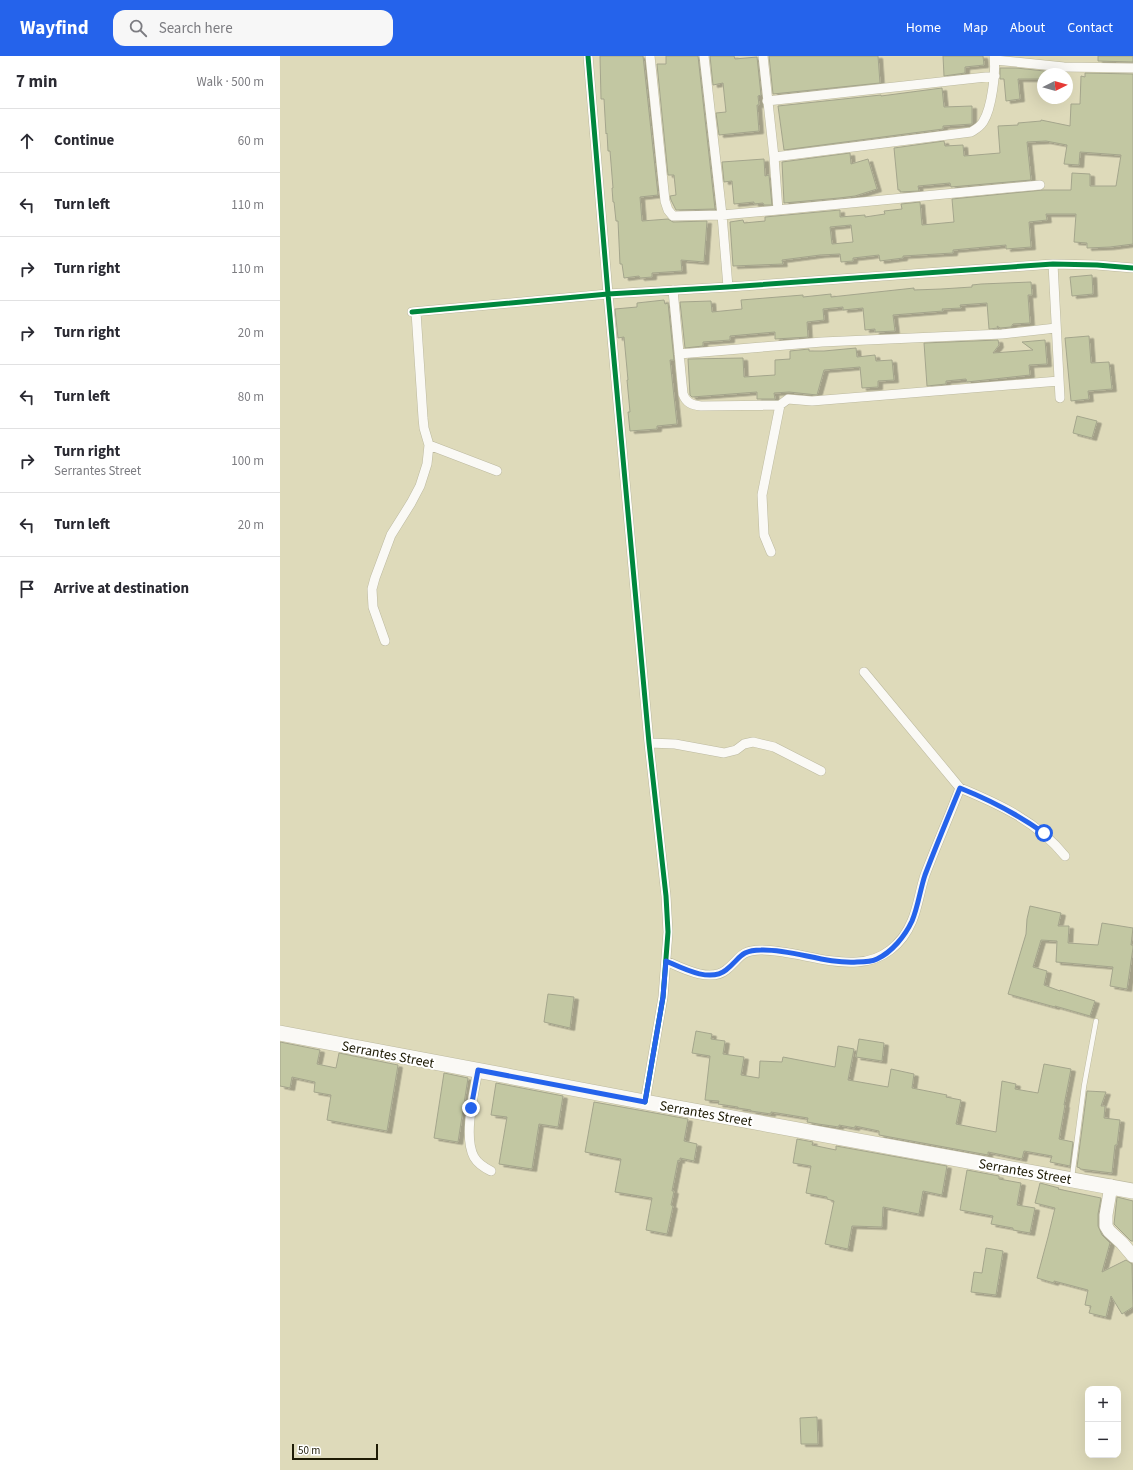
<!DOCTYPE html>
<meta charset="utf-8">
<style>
:root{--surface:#fff;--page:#f7f7f7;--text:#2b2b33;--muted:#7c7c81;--line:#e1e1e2;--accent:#2563eb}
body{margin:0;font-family:"Source Sans 3",sans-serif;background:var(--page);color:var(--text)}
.controls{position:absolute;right:12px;bottom:12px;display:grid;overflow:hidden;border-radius:8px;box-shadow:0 4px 16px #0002}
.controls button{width:36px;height:36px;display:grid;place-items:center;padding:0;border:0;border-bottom:1px solid var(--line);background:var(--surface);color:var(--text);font:20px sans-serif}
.compass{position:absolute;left:757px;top:12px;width:36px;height:36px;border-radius:50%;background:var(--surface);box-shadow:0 4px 16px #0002;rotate:85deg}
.scale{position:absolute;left:12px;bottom:10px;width:86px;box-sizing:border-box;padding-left:4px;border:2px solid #1e1b05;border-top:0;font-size:11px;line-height:14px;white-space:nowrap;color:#1e1b05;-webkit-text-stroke:3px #fff;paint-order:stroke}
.stop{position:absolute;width:12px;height:12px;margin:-9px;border:3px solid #2563eb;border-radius:50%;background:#fff}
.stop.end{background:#2563eb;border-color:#fff;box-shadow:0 1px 4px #0008}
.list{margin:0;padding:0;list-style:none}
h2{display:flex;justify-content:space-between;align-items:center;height:52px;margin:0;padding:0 16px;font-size:17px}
h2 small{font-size:13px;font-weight:400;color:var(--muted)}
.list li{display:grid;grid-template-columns:26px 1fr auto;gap:12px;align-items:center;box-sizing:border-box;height:64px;padding:0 16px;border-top:1px solid var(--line)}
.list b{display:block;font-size:15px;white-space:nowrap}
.list p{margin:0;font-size:13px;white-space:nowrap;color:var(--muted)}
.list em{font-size:13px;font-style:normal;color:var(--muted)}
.icon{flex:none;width:22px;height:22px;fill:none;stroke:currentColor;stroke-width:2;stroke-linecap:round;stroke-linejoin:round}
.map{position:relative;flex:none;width:853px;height:1414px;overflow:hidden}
header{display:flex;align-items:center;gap:24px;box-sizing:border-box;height:56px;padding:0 20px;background:var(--accent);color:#fff}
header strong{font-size:19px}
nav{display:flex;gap:22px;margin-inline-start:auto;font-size:14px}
.search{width:280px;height:36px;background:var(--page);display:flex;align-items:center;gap:10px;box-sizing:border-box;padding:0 14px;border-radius:12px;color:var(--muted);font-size:15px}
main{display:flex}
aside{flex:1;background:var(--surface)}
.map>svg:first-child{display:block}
.building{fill:#c2c7a2;stroke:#a4a58c;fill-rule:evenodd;filter:url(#shadow)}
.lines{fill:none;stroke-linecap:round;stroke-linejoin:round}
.lane-casing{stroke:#bcb99f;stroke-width:5.5}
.street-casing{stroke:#bcb99f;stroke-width:10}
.secondary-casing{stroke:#bcb99f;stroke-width:14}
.primary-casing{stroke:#bcb99f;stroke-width:16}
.lane{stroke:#faf9f5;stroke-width:4.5}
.street{stroke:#faf9f5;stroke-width:9}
.secondary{stroke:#faf9f5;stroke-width:13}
.primary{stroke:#faf9f5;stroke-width:15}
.cycleway-casing{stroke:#fff;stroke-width:8}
.cycleway{stroke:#00873e;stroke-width:5}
.route{stroke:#2563eb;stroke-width:5}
.labels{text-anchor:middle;stroke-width:4;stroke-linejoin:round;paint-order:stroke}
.street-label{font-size:14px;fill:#1e1b05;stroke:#fff}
</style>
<header>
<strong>Wayfind</strong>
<div class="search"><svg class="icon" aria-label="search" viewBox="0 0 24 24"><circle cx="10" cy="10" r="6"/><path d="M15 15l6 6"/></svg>Search here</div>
<nav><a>Home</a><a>Map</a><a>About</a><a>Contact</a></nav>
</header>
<main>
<aside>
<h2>7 min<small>Walk · 500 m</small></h2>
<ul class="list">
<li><svg class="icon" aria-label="ahead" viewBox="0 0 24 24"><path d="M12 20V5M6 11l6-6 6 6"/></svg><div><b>Continue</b></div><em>60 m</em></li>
<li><svg class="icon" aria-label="left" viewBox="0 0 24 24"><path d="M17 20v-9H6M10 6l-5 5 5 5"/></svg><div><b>Turn left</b></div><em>110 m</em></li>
<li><svg class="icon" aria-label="right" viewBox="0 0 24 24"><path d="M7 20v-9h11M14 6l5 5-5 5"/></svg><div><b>Turn right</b></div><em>110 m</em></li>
<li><svg class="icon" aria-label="right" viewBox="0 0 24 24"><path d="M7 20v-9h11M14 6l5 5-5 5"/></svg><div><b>Turn right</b></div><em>20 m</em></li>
<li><svg class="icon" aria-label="left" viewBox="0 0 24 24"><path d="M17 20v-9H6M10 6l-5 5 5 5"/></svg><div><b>Turn left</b></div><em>80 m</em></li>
<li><svg class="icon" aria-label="right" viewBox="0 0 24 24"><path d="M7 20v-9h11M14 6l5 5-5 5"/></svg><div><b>Turn right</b><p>Serrantes Street</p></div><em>100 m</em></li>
<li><svg class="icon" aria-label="left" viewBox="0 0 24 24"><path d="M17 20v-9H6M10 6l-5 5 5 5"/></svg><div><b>Turn left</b></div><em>20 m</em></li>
<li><svg class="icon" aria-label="arrive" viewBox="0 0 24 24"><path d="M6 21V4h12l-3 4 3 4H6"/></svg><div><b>Arrive at destination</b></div></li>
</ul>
</aside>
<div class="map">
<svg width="853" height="1414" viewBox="0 0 853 1414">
<defs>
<filter id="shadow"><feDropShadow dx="4.5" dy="2.5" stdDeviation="0" flood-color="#0004"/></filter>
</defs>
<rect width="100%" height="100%" fill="#dedaba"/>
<!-- building -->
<path class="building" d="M320,0H363L378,139L360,141L362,165L388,163L393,166L427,165L424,206L401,204L402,215L372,217V221L360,222L359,220L344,222L342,208H340L338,165H336L334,146H333L332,132H333L330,95H328L327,77L326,78L324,43H321Z
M386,0H418L435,153L396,154L391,144L390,140L396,139L394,119H388L377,8H386Z
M430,0H454L455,3L477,1L481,39L478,40L479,49H477L479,75L439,79L436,57L446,56L443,27L433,29Z
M489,0H598L600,27L493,38Z
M663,0H703L704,9L685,11V17L664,20Z
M818,0H853V6L818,5Z
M720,12H736L774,16H776L775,18H763V23H738L740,43L726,45L724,23H720Z
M805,17L853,18V188L830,191L807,192V187L794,186L796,158H766L767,164L749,166L751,191L726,193V189L673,194V197L623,200V202L600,205L599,199L573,202V205L561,206L560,198L540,199L502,204L503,208L453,210L450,166L463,164L464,167L485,165V161L560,154V161L585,159V161L605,158L604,155L622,153L621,148L640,146L642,169L674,166L672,143L763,134H791L792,117L810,118V130H836L841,99L800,96L799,109L784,108L787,89L766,85L747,86L751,124L671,131L670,127L638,130L639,135L620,136V134H618L614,92L664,85L665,90L683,89L684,100L720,97L718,70L738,69V67L761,65V64L790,70L791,48H800L801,20L805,21ZM571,169L573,186L552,188L550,171Z
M662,32L664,51L692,50V68L663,70V73L504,94L498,50L601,39V40Z
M570,97L571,108L588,103L597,133L575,140L559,142L504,147L502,106Z
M484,103L485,120L489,119L492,149H484L483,147L474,148V146L454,148L452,125L444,126L442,106Z
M812,219L813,238L792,240L790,221Z
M751,226L752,239H748L750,267L733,268L731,271L720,272L717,270L718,272L709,273L707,247L680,249L681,252L662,253L663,255L613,259L615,275L595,276V273L585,274L583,252L563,254V251L543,253L544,264L527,266L528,281L495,283V276L450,280V284L423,286V290L405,292L400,246L431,245L432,256L462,253L461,244L523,239V241L551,238V241L634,232V234L661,233L692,231V229L701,228Z
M384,244L385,248L388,247L394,304H390L397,368L377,370V373L350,375L348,356H350L347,324H348L344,281L338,282L335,253L357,251V247Z
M809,280L811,307L829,306L832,333L808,335L809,343L791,345L785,282Z
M718,284L719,289L713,297L753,294L742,286L765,284L767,308L749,309L750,319L687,326L686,323L666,325V328L647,330L644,287Z
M576,292L577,301L595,299L596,305L612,304L614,324L598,325V331L582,332L580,311L544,314L537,339L509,336L494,337L495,343H477V336L412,341L410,339L408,303L463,302L464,321L495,319V304L510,303V295L529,293V295H544Z
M797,360L817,365L812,382L793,377Z
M750,850L781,857L778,870H789L788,887L818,889L822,867L853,872L851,889H853V892L847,933L830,930L833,911L776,906L777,885L761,884L753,911L767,915L764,929L780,935V934L815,945L810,960L775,950V951L728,938L746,878L747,863Z
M268,938L294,941L290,972L264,966Z
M416,975L432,978L431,983L445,985L443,998L464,1001L461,1019L479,1022L480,1005L502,1006L503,1001L555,1011L558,990L574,993L568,1024L608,1031L611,1013L634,1018L632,1032L667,1039L666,1041L681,1044L676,1068L716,1076L722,1025L736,1028L735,1033L758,1037L764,1008L791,1013L784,1049H785L779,1083L793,1086L790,1110L770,1106L772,1100L744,1095L742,1103L708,1096V1099L599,1079V1075L575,1070V1072L559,1069V1071L538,1068L527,1066L528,1062L491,1056V1058L471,1055V1054L458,1052V1051L438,1048L439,1045L425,1044L430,1000L412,997Z
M579,983L604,987L602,1005L576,1001Z
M0,986L40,994L37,1008L56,1012L59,997L118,1009L107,1075L47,1064L51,1039L34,1036L35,1026L12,1021L10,1032L0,1030Z
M164,1017L188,1022L178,1086L154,1082Z
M216,1027L283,1040L278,1071L259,1068L252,1113L219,1108L227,1061L211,1059Z
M807,1035L826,1036L821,1050H825L824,1062L840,1064L837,1089H835L832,1117L800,1113V1112L797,1111Z
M314,1046L408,1063L404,1085L417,1088L414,1105L400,1102V1105L398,1104L392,1135H394L391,1149L393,1150L387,1178L366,1174L372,1142L335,1136L341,1103L305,1096Z
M517,1083L533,1086L532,1089L556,1094V1090L667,1110L662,1139L643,1135L639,1158L603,1151L602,1171L572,1170L568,1193L545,1188L554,1145L547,1143V1141L526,1137L531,1110L513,1107Z
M687,1114L719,1120V1123L741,1127L737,1149L755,1152L750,1177L733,1174V1172L711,1168L713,1160L680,1154Z
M760,1127L779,1132L778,1133L821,1142L818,1158V1170L822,1179L830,1187L822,1216L846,1204L852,1208L853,1251L842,1258L831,1240L826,1261L809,1257L811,1250L805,1249L808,1234L774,1225V1227L757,1222L768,1181L775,1152L755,1147Z
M837,1141L853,1145V1185H851L834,1168Z
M706,1192L723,1195L716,1239L691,1236L694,1216L702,1217Z
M537,1361L538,1388H521L520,1362Z"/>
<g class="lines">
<!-- lane casing -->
<g class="lane-casing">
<path id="lane" d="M792,1121L804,1030L816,965"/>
</g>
<!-- street casing -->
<g class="street-casing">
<path id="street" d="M308,0L328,238L369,687L386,840L388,876L383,941L365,1046
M370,0L385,145L388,154L393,160L442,159L498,154L760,129
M424,0L442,159L448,231
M483,0L494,101L498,154
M715,4L784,11L853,12
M487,45L715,20
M494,101L691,76C696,73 700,71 703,66C712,52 716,16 714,0
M773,208L780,342
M393,234L403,338C406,347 412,349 421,350L500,349L508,343L532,345L779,325
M132,256L328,238L448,231L773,208L817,209L853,212
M136,256L143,362L144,372L149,389L217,415
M399,298L542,286L722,278L776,272
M491,496L484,479L482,439L500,349
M105,585L93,551L92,533L95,522L111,479L131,447L140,430L147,408L149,389
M584,616L680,732
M369,687L395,688L444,697L456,694L464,688L473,686L494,691L541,715
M386,905C402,912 430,927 446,914C460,903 460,894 481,894C513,894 544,908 577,906C602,905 622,889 632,865C638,851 640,834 645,819C656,790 669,761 680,732C719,748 758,766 785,800
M198,1014C194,1037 183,1081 194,1101C198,1108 205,1112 211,1115"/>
</g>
<!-- secondary casing -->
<g class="secondary-casing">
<path id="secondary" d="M831,1130L826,1159V1170L829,1175L842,1187L853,1200"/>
</g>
<!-- primary casing -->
<g class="primary-casing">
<path id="primary" d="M0,977L365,1046L853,1135"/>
</g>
<!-- lane -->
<use href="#lane" class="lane"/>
<!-- street -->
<use href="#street" class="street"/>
<!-- secondary -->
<use href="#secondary" class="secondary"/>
<!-- primary -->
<use href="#primary" class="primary"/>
<!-- cycleway casing -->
<g class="cycleway-casing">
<path id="cycleway" d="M308,0L328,238L369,687L386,840L388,876L383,941L365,1046
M132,256L328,238L448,231L773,208L817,209L853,212"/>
</g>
<!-- cycleway -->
<use href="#cycleway" class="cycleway"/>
</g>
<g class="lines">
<!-- route -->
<path class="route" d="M191,1052L198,1014L365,1046L383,941L386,905C402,912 430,927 446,914C460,903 460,894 481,894C513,893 544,908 577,906C583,906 591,906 597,903C612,896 625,880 632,865C638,851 640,834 645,819C656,790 668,761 680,732C710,744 737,758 764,777"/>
</g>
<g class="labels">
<!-- street labels -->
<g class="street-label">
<text transform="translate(108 998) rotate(11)" y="5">Serrantes Street</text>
<text transform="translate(426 1057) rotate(10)" y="5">Serrantes Street</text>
<text transform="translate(745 1115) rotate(10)" y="5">Serrantes Street</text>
</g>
</g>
</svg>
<div class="controls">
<button>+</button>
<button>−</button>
</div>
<svg class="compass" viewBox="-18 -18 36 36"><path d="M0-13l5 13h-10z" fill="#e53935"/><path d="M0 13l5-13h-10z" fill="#7c7c81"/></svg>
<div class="scale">50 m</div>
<div class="stop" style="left:764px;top:777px"></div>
<div class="stop end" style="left:191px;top:1052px"></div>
</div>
</main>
